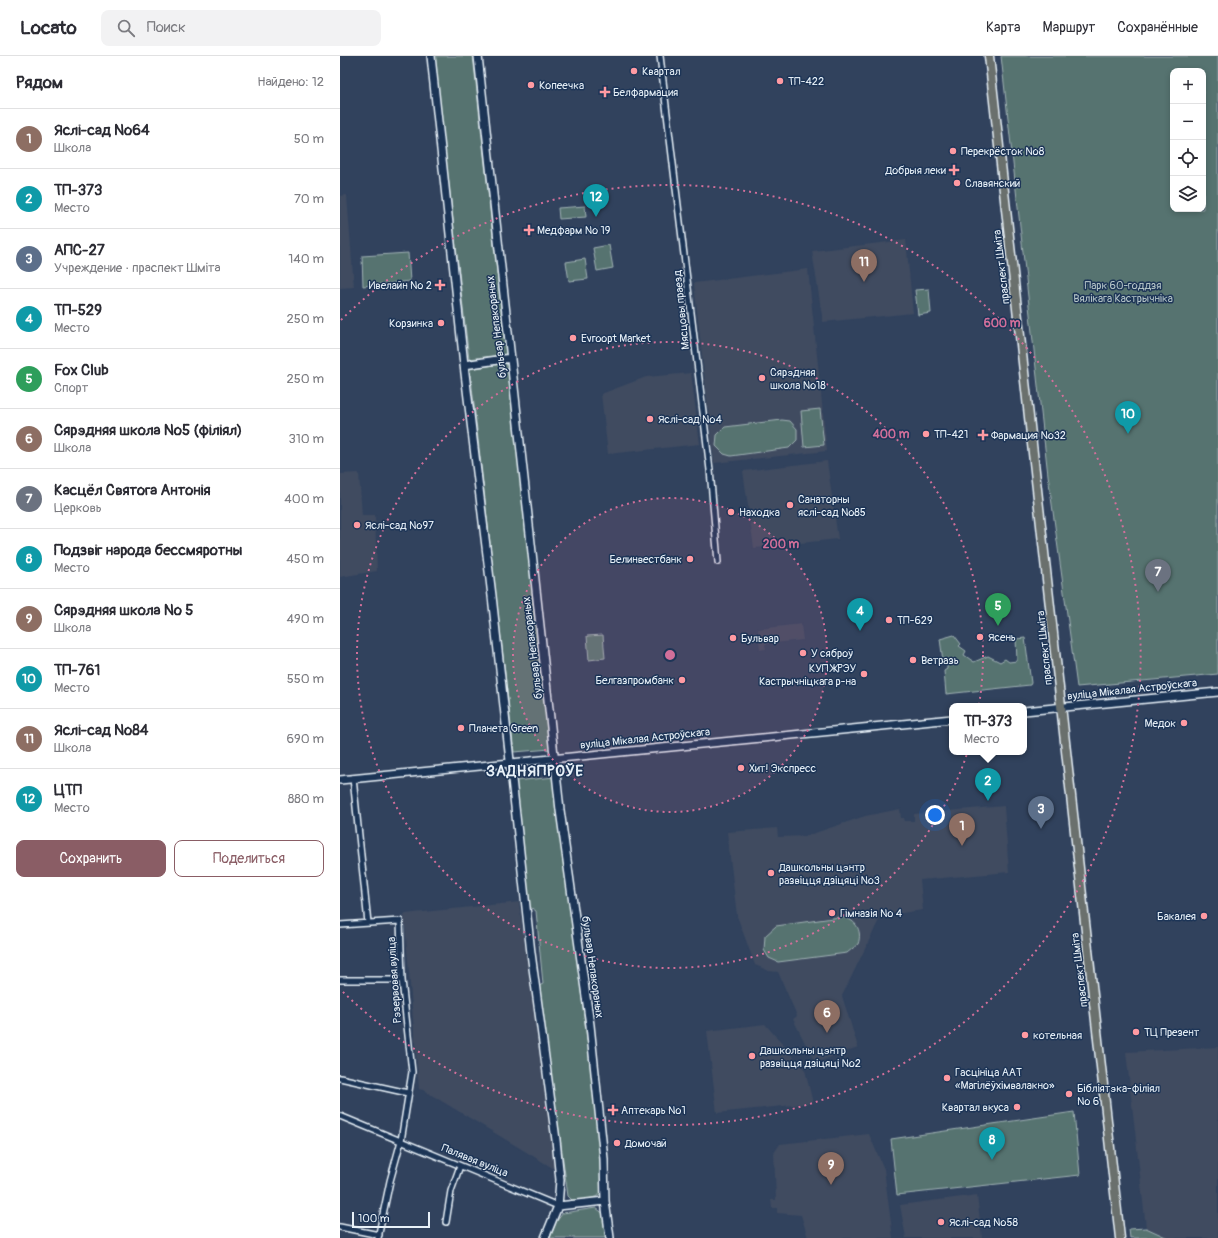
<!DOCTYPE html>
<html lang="ru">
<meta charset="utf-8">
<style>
:root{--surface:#fff;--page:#f2f2f3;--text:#2b2b33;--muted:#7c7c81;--line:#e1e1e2;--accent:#8a5d65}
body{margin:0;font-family:Pangolin,sans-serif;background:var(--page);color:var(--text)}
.controls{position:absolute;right:12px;top:12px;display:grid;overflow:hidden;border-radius:8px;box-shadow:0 2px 6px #0003}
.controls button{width:36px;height:36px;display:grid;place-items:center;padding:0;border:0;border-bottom:1px solid var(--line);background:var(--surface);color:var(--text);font:20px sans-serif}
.scale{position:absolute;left:12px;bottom:10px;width:78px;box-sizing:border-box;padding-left:4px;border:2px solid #e8f1f8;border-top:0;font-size:11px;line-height:14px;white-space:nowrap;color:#e8f1f8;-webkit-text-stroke:3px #1d3557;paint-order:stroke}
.you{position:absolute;left:595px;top:759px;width:14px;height:14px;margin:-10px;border:3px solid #fff;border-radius:50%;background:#1a73e8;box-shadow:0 0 0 6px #1a73e833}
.badge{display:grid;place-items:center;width:26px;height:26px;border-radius:50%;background:var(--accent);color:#fff;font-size:13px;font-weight:700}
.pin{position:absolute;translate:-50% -33px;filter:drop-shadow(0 1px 2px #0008)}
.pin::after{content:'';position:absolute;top:21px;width:14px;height:12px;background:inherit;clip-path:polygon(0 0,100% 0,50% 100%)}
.popup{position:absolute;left:609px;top:647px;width:78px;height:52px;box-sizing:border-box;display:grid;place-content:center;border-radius:8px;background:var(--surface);filter:drop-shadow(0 1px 3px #0005);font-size:13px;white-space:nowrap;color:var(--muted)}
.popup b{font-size:15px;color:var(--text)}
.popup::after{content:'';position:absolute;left:50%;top:100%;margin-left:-8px;border:8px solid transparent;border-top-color:var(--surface)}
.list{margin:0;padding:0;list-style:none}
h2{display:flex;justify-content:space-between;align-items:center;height:52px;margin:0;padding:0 16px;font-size:17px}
h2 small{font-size:13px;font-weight:400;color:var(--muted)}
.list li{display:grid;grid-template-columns:26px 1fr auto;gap:12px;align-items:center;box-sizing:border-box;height:60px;padding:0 16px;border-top:1px solid var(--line)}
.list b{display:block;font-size:15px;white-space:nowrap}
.list p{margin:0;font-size:13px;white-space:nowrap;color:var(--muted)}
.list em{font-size:13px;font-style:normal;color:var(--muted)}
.actions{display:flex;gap:8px;padding:12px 16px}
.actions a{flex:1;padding:9px 0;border:1px solid var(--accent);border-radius:8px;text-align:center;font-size:14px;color:var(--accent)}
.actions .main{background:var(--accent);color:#fff}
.icon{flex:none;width:22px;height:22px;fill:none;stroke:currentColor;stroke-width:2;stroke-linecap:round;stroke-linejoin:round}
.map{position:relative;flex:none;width:878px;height:1182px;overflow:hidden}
header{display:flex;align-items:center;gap:24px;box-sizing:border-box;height:56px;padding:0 20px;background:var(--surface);border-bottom:1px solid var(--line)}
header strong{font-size:19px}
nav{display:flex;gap:22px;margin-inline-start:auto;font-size:14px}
.search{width:280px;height:36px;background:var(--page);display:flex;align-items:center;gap:10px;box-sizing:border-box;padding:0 14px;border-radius:8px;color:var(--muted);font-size:15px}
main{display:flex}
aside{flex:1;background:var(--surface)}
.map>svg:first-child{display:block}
.built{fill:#3f4b61}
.green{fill:#577370;stroke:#a0b2b4;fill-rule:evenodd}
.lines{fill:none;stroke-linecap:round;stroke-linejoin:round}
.minor-casing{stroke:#e8f1f8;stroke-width:8}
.secondary-casing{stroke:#e8f1f8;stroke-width:10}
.primary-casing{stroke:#e8f1f8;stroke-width:11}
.minor{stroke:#1d3557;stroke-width:5}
.secondary{stroke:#1d3557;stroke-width:7}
.primary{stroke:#6b706d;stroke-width:8}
.ring{fill:none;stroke:#d16f9a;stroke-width:2;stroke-dasharray:2 4}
.poi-dot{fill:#ff9aa2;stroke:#1d3557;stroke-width:1.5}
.labels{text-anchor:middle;stroke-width:3;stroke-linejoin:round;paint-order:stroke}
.poi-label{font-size:11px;fill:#e8f1f8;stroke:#1d3557;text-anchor:start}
.street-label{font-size:11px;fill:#e8f1f8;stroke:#1d3557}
.park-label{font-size:11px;fill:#b5c5c8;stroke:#1d3557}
.district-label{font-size:15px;font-weight:bold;letter-spacing:1px;fill:#e8f1f8;stroke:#1d3557}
.centre{fill:#d16f9a;stroke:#1d3557;stroke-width:2}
.ring-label{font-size:12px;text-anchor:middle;font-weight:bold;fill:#d16f9a;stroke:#1d3557;stroke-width:3;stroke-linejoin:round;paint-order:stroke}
</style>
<header>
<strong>Locato</strong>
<div class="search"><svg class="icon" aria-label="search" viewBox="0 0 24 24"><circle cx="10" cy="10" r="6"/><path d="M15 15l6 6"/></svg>Поиск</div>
<nav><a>Карта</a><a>Маршрут</a><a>Сохранённые</a></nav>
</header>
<main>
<aside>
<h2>Рядом<small>Найдено: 12</small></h2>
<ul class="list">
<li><span class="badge" style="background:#8d6e63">1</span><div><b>Яслі-сад №64</b><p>Школа</p></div><em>50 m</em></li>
<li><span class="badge" style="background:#0f9aa8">2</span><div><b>ТП-373</b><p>Место</p></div><em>70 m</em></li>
<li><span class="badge" style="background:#5c6f8a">3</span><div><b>АПС-27</b><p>Учреждение · праспект Шміта</p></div><em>140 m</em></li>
<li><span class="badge" style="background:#0f9aa8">4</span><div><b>ТП-529</b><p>Место</p></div><em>250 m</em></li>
<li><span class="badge" style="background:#2e9e5b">5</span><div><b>Fox Club</b><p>Спорт</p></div><em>250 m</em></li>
<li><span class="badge" style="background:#8d6e63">6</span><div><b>Сярэдняя школа №5 (філіял)</b><p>Школа</p></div><em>310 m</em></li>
<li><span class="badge" style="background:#6b7280">7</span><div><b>Касцёл Святога Антонія</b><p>Церковь</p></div><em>400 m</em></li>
<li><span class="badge" style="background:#0f9aa8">8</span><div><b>Подзвіг народа бессмяротны</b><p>Место</p></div><em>450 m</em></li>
<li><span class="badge" style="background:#8d6e63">9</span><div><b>Сярэдняя школа № 5</b><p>Школа</p></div><em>490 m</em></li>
<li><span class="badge" style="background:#0f9aa8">10</span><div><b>ТП-761</b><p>Место</p></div><em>550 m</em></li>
<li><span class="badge" style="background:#8d6e63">11</span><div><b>Яслі-сад №84</b><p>Школа</p></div><em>690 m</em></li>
<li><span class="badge" style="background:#0f9aa8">12</span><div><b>ЦТП</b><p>Место</p></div><em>880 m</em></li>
</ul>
<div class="actions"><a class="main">Сохранить</a><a>Поделиться</a></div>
</aside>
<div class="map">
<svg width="878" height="1182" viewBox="0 0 878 1182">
<rect width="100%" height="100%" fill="#31425d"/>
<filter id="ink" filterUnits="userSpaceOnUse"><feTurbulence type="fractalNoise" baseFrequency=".025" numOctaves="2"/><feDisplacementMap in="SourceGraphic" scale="8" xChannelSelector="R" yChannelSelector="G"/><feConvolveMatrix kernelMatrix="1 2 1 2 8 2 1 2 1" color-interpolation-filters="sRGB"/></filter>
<g filter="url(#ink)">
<!-- built -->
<path class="built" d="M7,139L14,231L0,232V140Z
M566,184L573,257L483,266L472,195Z
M468,213L487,395L374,407L354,227Z
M351,317L360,388L268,398L261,338L306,321Z
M487,405L498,483L414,492L403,415Z
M19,417L22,459H35L37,515L0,521V418Z
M461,568L463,584L425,588L426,593L420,594L418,573Z
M664,750L669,816L580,824L583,854L541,860L502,940L518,991L475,1007L453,963L457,960L438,916L429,915L415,909L397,860L387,776L437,772L438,781L466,780L525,760L560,753L561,762H564L565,765H574V758Z
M179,846L216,1114L83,1034L79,1033L64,858Z
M425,968L465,1014L473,1047L377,1057L367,975Z
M878,991V1182H828L806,1172L786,996Z
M529,1078L544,1113L553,1182H468L461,1159L437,1157V1152H432L431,1144H436L434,1097L440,1088Z
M637,1139L642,1182H566L560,1149Z"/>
<!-- green -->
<path class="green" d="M94,0H133L166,298L129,303Z
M661,0H878V618L737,631L708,419ZM833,15H863V153H833Z
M245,150L246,161L219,163L218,152Z
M269,189L273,212L257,215L253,192Z
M68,197L70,225L23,230L22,200Z
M245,203L248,223L229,225L226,206Z
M589,233L591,257L578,259L575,234Z
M167,307L211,693L174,696L130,313Z
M480,353L484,389L464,391L461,355Z
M442,364L450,365L457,373V384L449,392L391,400L384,398L376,390L377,379L385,371Z
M263,579L265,602L249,604L247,580Z
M614,579L621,588L619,590L626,595L624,599L634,606L648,600L660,606L665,603L669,606L677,605L676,583L685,582L691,627L690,629L606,638L604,615L607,613V607L603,605L600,583Z
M215,721L265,1132C259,1144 245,1143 232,1144L228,1140L199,930L203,928L196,855L190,851L175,725Z
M500,861C515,862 523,874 518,888L507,897L438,906L429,902L424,894L425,880L436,870Z
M734,1056L740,1119L557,1139L551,1083Z
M256,1152L264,1158L266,1182H210L216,1166L223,1157Z
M806,1172L828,1182H790L789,1173Z"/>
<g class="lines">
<!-- minor casing -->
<g class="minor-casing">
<path id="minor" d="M320,0L370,414L378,506
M13,722L28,867
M0,869L60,865L62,924L72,1016L61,1085L50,1125L38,1182
M0,924H62
M0,1022L68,1037
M0,1060L218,1150
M106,1166L111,1135L120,1110
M0,1171L39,1179"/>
</g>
<!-- secondary casing -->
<g class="secondary-casing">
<path id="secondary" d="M91,0L124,309L152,540L191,897L216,1084L220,1124L218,1150L205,1182
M138,0L220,754L250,969L264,1103L265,1145L270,1182
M124,309L171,302
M684,655L878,636
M0,724L612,663
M218,1150L265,1145"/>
</g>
<!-- primary casing -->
<g class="primary-casing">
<path id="primary" d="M649,0L780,1182"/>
</g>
<!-- minor -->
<use href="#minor" class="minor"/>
<!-- secondary -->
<use href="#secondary" class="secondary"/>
<!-- primary -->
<use href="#primary" class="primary"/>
</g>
</g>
<!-- distance rings -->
<circle cx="330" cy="599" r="157" fill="#d16f9a" fill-opacity=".12"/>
<g class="ring">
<circle cx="330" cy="599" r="157"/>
<circle cx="330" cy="599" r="313"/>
<path d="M1 264A470 470 0 1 1 1 934"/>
</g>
<!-- markers -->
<g class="poi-dot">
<circle cx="294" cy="15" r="4"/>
<circle cx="440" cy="25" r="4"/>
<circle cx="191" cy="29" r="4"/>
<path d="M263 30h4v4h4v4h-4v4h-4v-4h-4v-4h4z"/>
<circle cx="613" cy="95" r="4"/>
<path d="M612 108h4v4h4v4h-4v4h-4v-4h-4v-4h4z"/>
<circle cx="617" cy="127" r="4"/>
<path d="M187 168h4v4h4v4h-4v4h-4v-4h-4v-4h4z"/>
<path d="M98 223h4v4h4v4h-4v4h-4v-4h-4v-4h4z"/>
<circle cx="101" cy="267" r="4"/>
<circle cx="233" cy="282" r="4"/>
<circle cx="422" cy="322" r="4"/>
<circle cx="310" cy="363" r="4"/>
<circle cx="586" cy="378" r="4"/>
<path d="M641 373h4v4h4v4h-4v4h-4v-4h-4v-4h4z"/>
<circle cx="450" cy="449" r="4"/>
<circle cx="391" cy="456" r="4"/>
<circle cx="17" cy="469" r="4"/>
<circle cx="350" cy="503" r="4"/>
<circle cx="549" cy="564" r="4"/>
<circle cx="640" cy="581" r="4"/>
<circle cx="393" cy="582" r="4"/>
<circle cx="463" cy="597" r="4"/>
<circle cx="573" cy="604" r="4"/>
<circle cx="524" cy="618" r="4"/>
<circle cx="342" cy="624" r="4"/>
<circle cx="844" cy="667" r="4"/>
<circle cx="121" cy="672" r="4"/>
<circle cx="401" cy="712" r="4"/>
<circle cx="431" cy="817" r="4"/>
<circle cx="492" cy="857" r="4"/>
<circle cx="864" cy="860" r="4"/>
<circle cx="796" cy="976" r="4"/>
<circle cx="685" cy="979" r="4"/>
<circle cx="412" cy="1000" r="4"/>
<circle cx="607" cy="1022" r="4"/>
<circle cx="729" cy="1038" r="4"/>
<circle cx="677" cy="1051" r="4"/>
<path d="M271 1048h4v4h4v4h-4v4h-4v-4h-4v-4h4z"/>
<circle cx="277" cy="1087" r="4"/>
<circle cx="601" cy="1166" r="4"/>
</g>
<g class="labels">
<!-- poi labels -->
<g class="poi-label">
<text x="302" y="19">Квартал</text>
<text x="448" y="29">ТП-422</text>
<text x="199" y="33">Копеечка</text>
<text x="273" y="40">Белфармация</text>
<text x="621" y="99">Перекрёсток №8</text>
<text x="606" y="118" text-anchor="end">Добрыя леки</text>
<text x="625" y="131">Славянский</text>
<text x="197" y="178">Медфарм № 19</text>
<text x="92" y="233" text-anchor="end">Ивелайн № 2</text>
<text x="93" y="271" text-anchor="end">Корзинка</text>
<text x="241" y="286">Evroopt Market</text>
<text x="430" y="320">Сярэдняя<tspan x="430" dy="13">школа №18</tspan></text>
<text x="318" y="367">Яслі-сад №4</text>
<text x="594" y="382">ТП-421</text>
<text x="651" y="383">Фармация №32</text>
<text x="458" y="447">Санаторны<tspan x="458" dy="13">яслі-сад №85</tspan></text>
<text x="399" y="460">Находка</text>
<text x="25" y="473">Яслі-сад №97</text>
<text x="342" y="507" text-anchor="end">Белинвестбанк</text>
<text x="557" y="568">ТП-629</text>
<text x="648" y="585">Ясень</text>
<text x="401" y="586">Бульвар</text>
<text x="471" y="601">У сяброў</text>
<text x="581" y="608">Ветразь</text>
<text x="516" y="616" text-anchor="end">КУП ЖРЭУ<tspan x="516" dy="13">Кастрычніцкага р-на</tspan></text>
<text x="334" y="628" text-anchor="end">Белгазпромбанк</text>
<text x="836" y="671" text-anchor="end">Медок</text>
<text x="129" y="676">Планета Green</text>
<text x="409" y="716">Хит! Экспресс</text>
<text x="439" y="815">Дашкольны цэнтр<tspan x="439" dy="13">развіцця дзіцяці №3</tspan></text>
<text x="500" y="861">Гімназія № 4</text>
<text x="856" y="864" text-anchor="end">Бакалея</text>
<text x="804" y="980">ТЦ Презент</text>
<text x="693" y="983">котельная</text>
<text x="420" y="998">Дашкольны цэнтр<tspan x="420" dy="13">развіцця дзіцяці №2</tspan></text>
<text x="615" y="1020">Гасцініца ААТ<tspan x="615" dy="13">«Магілёўхімвалакно»</tspan></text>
<text x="737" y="1036">Бібліятэка-філіял<tspan x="737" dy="13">№ 6</tspan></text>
<text x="669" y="1055" text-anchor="end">Квартал вкуса</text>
<text x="281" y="1058">Аптекарь №1</text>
<text x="285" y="1091">Домочай</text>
<text x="609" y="1170">Яслі-сад №58</text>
</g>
<!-- street labels -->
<g class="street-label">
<text transform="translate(661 211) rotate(-97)" y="4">праспект Шміта</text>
<text transform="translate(341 254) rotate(-96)" y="4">Мясцовы праезд</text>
<text transform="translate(156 271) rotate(-97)" y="4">бульвар Непакораных</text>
<text transform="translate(192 592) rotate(-97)" y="4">бульвар Непакораных</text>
<text transform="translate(704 592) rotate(-96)" y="4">праспект Шміта</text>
<text transform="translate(792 633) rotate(-6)" y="4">вуліца Мікалая Астроўскага</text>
<text transform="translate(305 682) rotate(-6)" y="4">вуліца Мікалая Астроўскага</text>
<text transform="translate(253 911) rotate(82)" y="4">бульвар Непакораных</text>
<text transform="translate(739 914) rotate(-97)" y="4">праспект Шміта</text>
<text transform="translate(54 924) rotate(-94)" y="4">Рэзервовая вуліца</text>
<text transform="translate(135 1104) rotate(22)" y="4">Палявая вуліца</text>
</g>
<!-- park labels -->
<g class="park-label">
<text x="783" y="233">Парк 60-годдзя<tspan x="783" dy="13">Вялікага Кастрычніка</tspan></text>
</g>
<!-- district labels -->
<g class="district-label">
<text x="195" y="720">ЗАДНЯПРОЎЕ</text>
</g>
</g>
<circle cx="330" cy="599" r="6" class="centre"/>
<g class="ring-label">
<text x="662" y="271">600 m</text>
<text x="551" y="382">400 m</text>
<text x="441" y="492">200 m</text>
</g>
</svg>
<div class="controls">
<button>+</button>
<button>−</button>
<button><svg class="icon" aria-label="locate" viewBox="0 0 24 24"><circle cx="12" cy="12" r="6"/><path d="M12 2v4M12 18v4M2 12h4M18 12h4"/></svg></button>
<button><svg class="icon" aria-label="layers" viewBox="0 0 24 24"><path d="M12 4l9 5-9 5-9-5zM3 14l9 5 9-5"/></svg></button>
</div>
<div class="scale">100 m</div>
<div class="you"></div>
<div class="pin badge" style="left:622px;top:790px;background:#8d6e63">1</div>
<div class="pin badge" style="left:648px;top:745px;background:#0f9aa8">2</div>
<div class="popup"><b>ТП-373</b>Место</div>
<div class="pin badge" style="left:701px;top:773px;background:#5c6f8a">3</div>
<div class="pin badge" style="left:520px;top:575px;background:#0f9aa8">4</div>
<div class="pin badge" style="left:658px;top:570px;background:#2e9e5b">5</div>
<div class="pin badge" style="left:487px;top:977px;background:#8d6e63">6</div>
<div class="pin badge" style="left:818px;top:536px;background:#6b7280">7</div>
<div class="pin badge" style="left:652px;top:1104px;background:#0f9aa8">8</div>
<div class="pin badge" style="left:491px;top:1129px;background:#8d6e63">9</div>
<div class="pin badge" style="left:788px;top:378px;background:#0f9aa8">10</div>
<div class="pin badge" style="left:524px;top:226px;background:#8d6e63">11</div>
<div class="pin badge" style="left:256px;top:161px;background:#0f9aa8">12</div>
</div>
</main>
